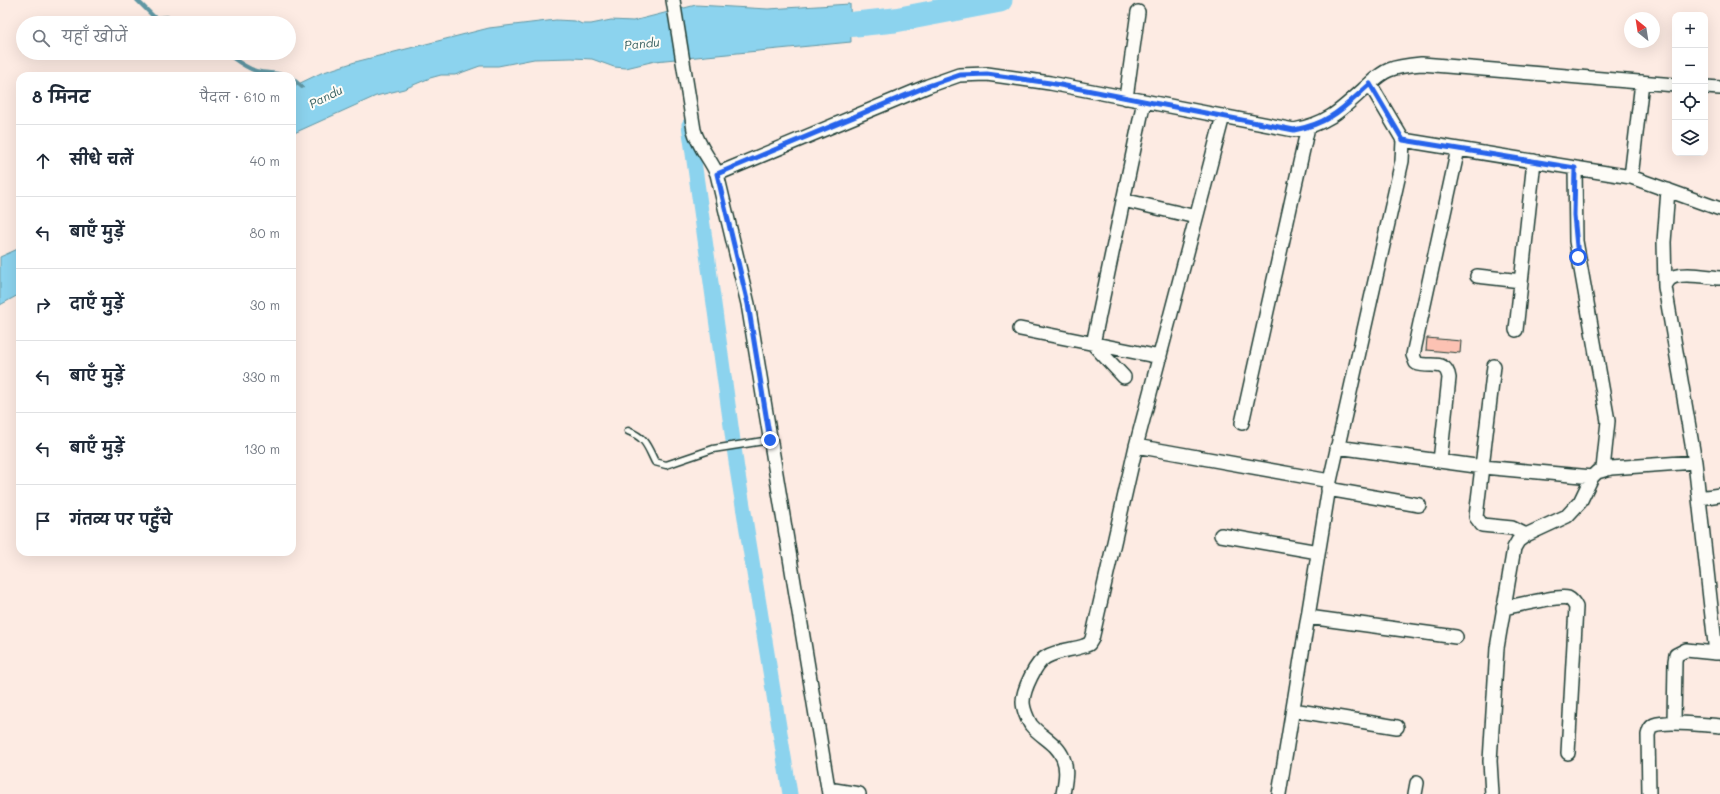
<!DOCTYPE html>
<html lang="hi">
<meta charset="utf-8">
<style>
:root{--surface:#fff;--page:#f6f6f7;--text:#1f2937;--muted:#747a83;--line:#e0e1e3}
body{margin:0;font-family:Mali,"Playpen Sans Deva",sans-serif;background:var(--page);color:var(--text)}
.controls{position:absolute;right:12px;top:12px;display:grid;overflow:hidden;border-radius:8px;box-shadow:0 4px 16px #0002}
.controls button{width:36px;height:36px;display:grid;place-items:center;padding:0;border:0;border-bottom:1px solid var(--line);background:var(--surface);color:var(--text);font:20px sans-serif}
.compass{position:absolute;left:1624px;top:12px;width:36px;height:36px;border-radius:50%;background:var(--surface);box-shadow:0 4px 16px #0002;rotate:330deg}
.stop{position:absolute;width:12px;height:12px;margin:-9px;border:3px solid #2563eb;border-radius:50%;background:#fff}
.stop.end{background:#2563eb;border-color:#fff;box-shadow:0 1px 4px #0008}
.list{margin:0;padding:0;list-style:none}
h2{display:flex;justify-content:space-between;align-items:center;height:52px;margin:0;padding:0 16px;font-size:17px}
h2 small{font-size:13px;font-weight:400;color:var(--muted)}
.list li{display:grid;grid-template-columns:26px 1fr auto;gap:12px;align-items:center;box-sizing:border-box;height:72px;padding:0 16px;border-top:1px solid var(--line)}
.list b{display:block;font-size:15px;white-space:nowrap}
.list em{font-size:13px;font-style:normal;color:var(--muted)}
.icon{flex:none;width:22px;height:22px;fill:none;stroke:currentColor;stroke-width:2;stroke-linecap:round;stroke-linejoin:round}
.map{position:relative;flex:none;width:1720px;height:794px;overflow:hidden}
.search{position:absolute;background:var(--surface);box-shadow:0 4px 16px #0002;left:16px;top:16px;width:280px;height:44px;display:flex;align-items:center;gap:10px;box-sizing:border-box;padding:0 14px;border-radius:22px;color:var(--muted);font-size:15px}
.panel{position:absolute;background:var(--surface);box-shadow:0 4px 16px #0002;left:16px;top:72px;width:280px;height:484px;border-radius:12px}
.map>svg:first-child{display:block}
.water{fill:#8cd3ee;stroke:#6097a4}
.lines{fill:none;stroke-linecap:round;stroke-linejoin:round}
.stream{stroke:#6097a4;stroke-width:4}
.canal{stroke:#8cd3ee;stroke-width:15}
.river{stroke:#8cd3ee;stroke-width:25}
.building{fill:#fcc2b3;stroke:#1f3d34}
.service-casing{stroke:#1f3d34;stroke-width:9}
.minor-casing{stroke:#1f3d34;stroke-width:16}
.service{stroke:#fdfcf7;stroke-width:6}
.minor{stroke:#fdfcf7;stroke-width:13}
.route{stroke:#2563eb;stroke-width:5}
.labels{text-anchor:middle;stroke-width:4;stroke-linejoin:round;paint-order:stroke}
.water-label{font-size:12px;font-style:italic;fill:#3a6262;stroke:#fdfcf7}
</style>
<div class="map">
<svg width="1720" height="794" viewBox="0 0 1720 794">
<rect width="100%" height="100%" fill="#fdebe3"/>
<filter id="ink" filterUnits="userSpaceOnUse"><feTurbulence type="fractalNoise" baseFrequency=".025" numOctaves="2"/><feDisplacementMap in="SourceGraphic" scale="8" xChannelSelector="R" yChannelSelector="G"/><feConvolveMatrix kernelMatrix="1 2 1 2 8 2 1 2 1" color-interpolation-filters="sRGB"/></filter>
<g filter="url(#ink)">
<!-- water -->
<path class="water" d="M850,4L851,42L655,61L626,68L614,67L592,59L572,58L534,59L498,66H480L455,75H441L430,78L404,89L376,96L292,134V87L321,73L355,62L489,28L556,20L575,21L582,24H591L611,20L633,21L696,5L768,9Z
M20,248V294L0,305V257Z"/>
<g class="lines">
<!-- stream -->
<path class="stream" d="M137,0L153,16L158,18L167,17L178,23
M226,53C236,60 244,67 256,71C266,74 277,72 287,76
M292,78L302,87"/>
<!-- canal -->
<path class="canal" d="M689,125L737,469L790,794"/>
<!-- river -->
<path class="river" d="M816,28L895,20L1000,0"/>
</g>
<!-- building -->
<path class="building" d="M1427,338L1461,341L1460,353L1426,350Z"/>
<g class="lines">
<!-- service casing -->
<g class="service-casing">
<path id="service" d="M628,431C646,438 647,446 655,462L666,465L713,449L770,440"/>
</g>
<!-- minor casing -->
<g class="minor-casing">
<path id="minor" d="M673,0L694,130C699,148 710,158 717,174L748,304L829,794
M1705,87L1720,88
M1126,98L1138,12
M1403,140L1631,177L1720,209
M1575,168L1576,241L1608,421L1603,469
M717,174L928,86L959,75L987,74L1050,83L1294,130C1327,124 1340,111 1364,89C1372,82 1379,74 1389,70C1399,66 1411,65 1422,64L1675,85
M1631,177L1642,82
M1123,200L1196,217
M1477,276L1521,281
M1720,278C1708,277 1679,271 1670,279C1667,281 1666,284 1665,287L1695,462L1716,653H1720
M1665,287L1664,242L1668,190
M1020,329L1160,357
M1516,330L1534,161
M1494,366L1476,517L1482,525L1512,528L1526,535
M1124,377L1093,344L1144,101
M1242,423L1308,127
M1136,446L1330,481
M1337,447L1483,467L1592,477
M1440,461L1449,378C1446,358 1430,369 1416,363L1413,355L1458,149
M1328,489L1419,505
M1699,498L1720,495
M1221,535L1318,552
M1503,608C1515,606 1558,595 1568,598C1572,600 1574,603 1576,607L1568,753
M1308,617L1456,637
M1293,710L1397,727
M1674,723L1675,661L1676,655L1686,650L1716,653
M828,789L859,794
M1063,794C1065,782 1068,769 1063,758C1057,743 1041,737 1031,725C1027,719 1023,708 1023,702C1023,690 1036,662 1046,657C1058,650 1072,650 1084,646L1089,644L1092,639L1136,446L1223,116
M1279,794L1330,481L1402,161L1403,140L1370,84
M1415,794L1417,783
M1492,794L1490,761L1497,648L1514,548L1518,541L1526,535L1567,516L1580,502L1592,477L1597,472L1611,468L1695,462
M1649,794L1648,735C1649,731 1650,727 1654,725C1667,720 1705,725 1720,726"/>
</g>
<!-- service -->
<use href="#service" class="service"/>
<!-- minor -->
<use href="#minor" class="minor"/>
</g>
</g>
<g class="lines" filter="url(#ink)">
<!-- route -->
<path class="route" d="M770,440L748,304L717,174L928,86L960,75L987,74L1050,83L1294,130C1330,124 1344,107 1370,84L1403,140L1575,168L1574,215L1578,257"/>
</g>
<g class="labels">
<!-- water labels -->
<g class="water-label">
<text transform="translate(642 44) rotate(-5)" y="4">Pandu</text>
<text transform="translate(326 97) rotate(-26)" y="4">Pandu</text>
</g>
</g>
</svg>
<div class="controls">
<button>+</button>
<button>−</button>
<button><svg class="icon" aria-label="locate" viewBox="0 0 24 24"><circle cx="12" cy="12" r="6"/><path d="M12 2v4M12 18v4M2 12h4M18 12h4"/></svg></button>
<button><svg class="icon" aria-label="layers" viewBox="0 0 24 24"><path d="M12 4l9 5-9 5-9-5zM3 14l9 5 9-5"/></svg></button>
</div>
<svg class="compass" viewBox="-18 -18 36 36"><path d="M0-13l5 13h-10z" fill="#e53935"/><path d="M0 13l5-13h-10z" fill="#747a83"/></svg>
<div class="stop" style="left:1578px;top:257px"></div>
<div class="stop end" style="left:770px;top:440px"></div>
<div class="search"><svg class="icon" aria-label="search" viewBox="0 0 24 24"><circle cx="10" cy="10" r="6"/><path d="M15 15l6 6"/></svg>यहाँ खोजें</div>
<section class="panel">
<h2>8 मिनट<small>पैदल · 610 m</small></h2>
<ul class="list">
<li><svg class="icon" aria-label="ahead" viewBox="0 0 24 24"><path d="M12 20V5M6 11l6-6 6 6"/></svg><div><b>सीधे चलें</b></div><em>40 m</em></li>
<li><svg class="icon" aria-label="left" viewBox="0 0 24 24"><path d="M17 20v-9H6M10 6l-5 5 5 5"/></svg><div><b>बाएँ मुड़ें</b></div><em>80 m</em></li>
<li><svg class="icon" aria-label="right" viewBox="0 0 24 24"><path d="M7 20v-9h11M14 6l5 5-5 5"/></svg><div><b>दाएँ मुड़ें</b></div><em>30 m</em></li>
<li><svg class="icon" aria-label="left" viewBox="0 0 24 24"><path d="M17 20v-9H6M10 6l-5 5 5 5"/></svg><div><b>बाएँ मुड़ें</b></div><em>330 m</em></li>
<li><svg class="icon" aria-label="left" viewBox="0 0 24 24"><path d="M17 20v-9H6M10 6l-5 5 5 5"/></svg><div><b>बाएँ मुड़ें</b></div><em>130 m</em></li>
<li><svg class="icon" aria-label="arrive" viewBox="0 0 24 24"><path d="M6 21V4h12l-3 4 3 4H6"/></svg><div><b>गंतव्य पर पहुँचे</b></div></li>
</ul>
</section>
</div>
